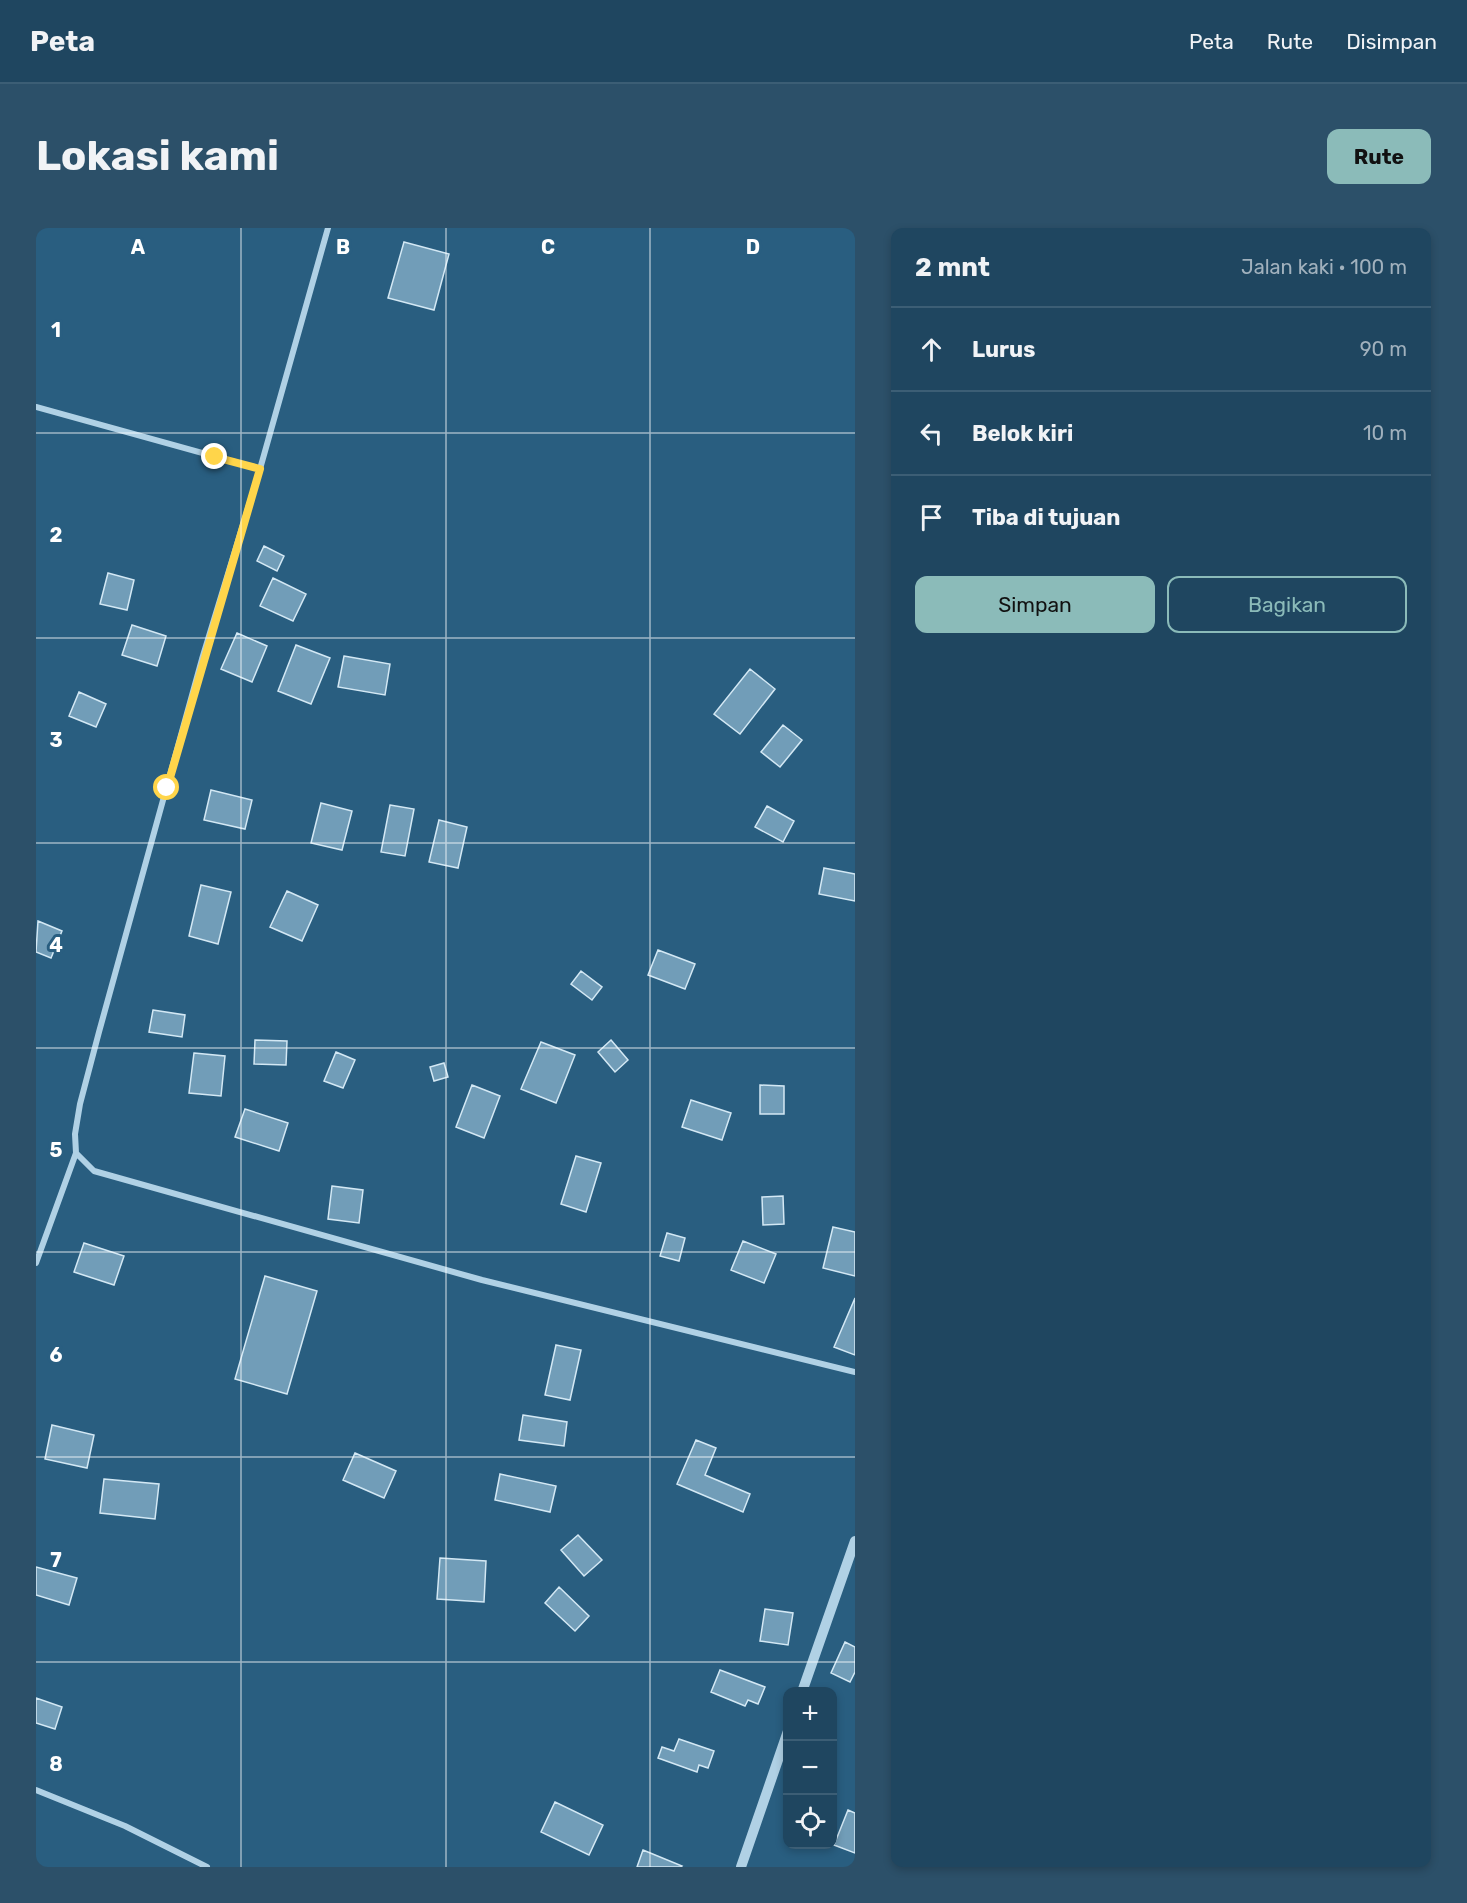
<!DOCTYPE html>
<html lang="id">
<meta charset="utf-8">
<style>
:root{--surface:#1f4660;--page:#2c5069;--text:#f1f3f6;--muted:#a1b1bd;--line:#3c5e75;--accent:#8bbbb9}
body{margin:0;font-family:Rubik,sans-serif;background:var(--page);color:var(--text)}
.controls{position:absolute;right:18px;bottom:18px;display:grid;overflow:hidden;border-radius:12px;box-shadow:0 3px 9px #0003}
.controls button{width:54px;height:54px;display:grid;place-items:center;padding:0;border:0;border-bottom:2px solid var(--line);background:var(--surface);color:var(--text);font:30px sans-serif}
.stop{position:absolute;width:18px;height:18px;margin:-14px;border:4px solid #ffd54a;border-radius:50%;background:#fff}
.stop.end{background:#ffd54a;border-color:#fff;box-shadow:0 2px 6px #0008}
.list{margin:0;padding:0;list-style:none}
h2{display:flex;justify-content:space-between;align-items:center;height:78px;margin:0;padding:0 24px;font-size:26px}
h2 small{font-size:20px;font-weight:400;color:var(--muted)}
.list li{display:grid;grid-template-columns:39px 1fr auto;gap:18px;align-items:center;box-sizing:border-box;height:84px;padding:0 24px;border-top:2px solid var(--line)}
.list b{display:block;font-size:22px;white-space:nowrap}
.list em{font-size:20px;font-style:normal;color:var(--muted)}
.actions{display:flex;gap:12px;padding:18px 24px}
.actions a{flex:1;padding:14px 0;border:2px solid var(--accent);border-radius:12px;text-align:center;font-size:21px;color:var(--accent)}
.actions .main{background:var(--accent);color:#111}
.icon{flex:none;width:33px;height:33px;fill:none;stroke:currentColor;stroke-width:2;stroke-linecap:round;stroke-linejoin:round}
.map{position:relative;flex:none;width:819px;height:1639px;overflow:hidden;border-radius:12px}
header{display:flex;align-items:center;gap:36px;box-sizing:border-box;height:84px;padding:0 30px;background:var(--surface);border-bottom:2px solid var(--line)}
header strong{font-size:28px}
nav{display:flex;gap:33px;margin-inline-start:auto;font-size:21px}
.intro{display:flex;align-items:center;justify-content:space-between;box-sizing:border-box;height:144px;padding:0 36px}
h1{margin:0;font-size:42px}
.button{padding:15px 27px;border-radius:12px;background:var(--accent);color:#111;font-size:21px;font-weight:700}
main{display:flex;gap:36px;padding:0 36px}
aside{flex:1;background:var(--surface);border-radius:12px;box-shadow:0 3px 9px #0003}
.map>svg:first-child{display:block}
.building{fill:#719db8;stroke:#d3e8f4;stroke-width:1.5}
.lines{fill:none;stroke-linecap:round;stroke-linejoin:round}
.minor{stroke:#b0d1e5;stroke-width:6}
.tertiary{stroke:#b0d1e5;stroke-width:10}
.route{stroke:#ffd54a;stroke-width:8}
.grid{fill:none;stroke:#fff;stroke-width:1.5;stroke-opacity:0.55}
.grid-label{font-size:20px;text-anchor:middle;font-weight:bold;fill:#fff;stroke:#295e80;stroke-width:6;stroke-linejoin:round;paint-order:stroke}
</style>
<header>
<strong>Peta</strong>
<nav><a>Peta</a><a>Rute</a><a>Disimpan</a></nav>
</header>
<div class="intro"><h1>Lokasi kami</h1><a class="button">Rute</a></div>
<main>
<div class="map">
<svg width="819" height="1639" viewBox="0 0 819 1639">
<rect width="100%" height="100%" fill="#295e80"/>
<!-- building -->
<path class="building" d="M368,14L413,26L398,82L352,70Z
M228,318L248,328L241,343L221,333Z
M72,345L98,352L91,382L64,376Z
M237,350L270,366L257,393L224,378Z
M96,397L130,408L121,438L86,427Z
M201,405L231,418L216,454L185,441Z
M260,417L294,430L275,476L242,463Z
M308,428L354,436L349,467L302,459Z
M714,441L739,461L704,506L678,486Z
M43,464L70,476L60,499L33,488Z
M747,497L766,512L744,539L725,524Z
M175,562L216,572L209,601L168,592Z
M285,575L316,583L306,622L275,615Z
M354,577L378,581L369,628L345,624Z
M731,578L758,593L747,614L719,599Z
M403,592L431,599L422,640L393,634Z
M788,640L819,646V673L783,666Z
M165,657L195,664L182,716L153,708Z
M251,663L282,677L266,713L234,699Z
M2,693L26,703L15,730L0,724Z
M622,722L659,736L649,761L612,747Z
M545,743L566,759L556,772L535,756Z
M117,782L149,787L146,809L113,804Z
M219,812L251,813L250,837L218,836Z
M575,812L592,832L579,844L562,824Z
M505,814L539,827L520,875L485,861Z
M300,824L319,832L307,860L288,853Z
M158,825L189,828L185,868L153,865Z
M408,835L412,849L398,853L394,839Z
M436,857L464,868L448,910L420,899Z
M724,857L748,858V886H724Z
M655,872L695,885L686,912L646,899Z
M209,881L252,895L243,923L199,909Z
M540,928L565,935L550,984L525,976Z
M296,958L327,962L323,995L292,991Z
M747,968L748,996L727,997L726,969Z
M797,999L819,1004V1048L787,1040Z
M631,1005L649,1010L643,1033L624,1028Z
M707,1013L740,1026L728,1055L695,1042Z
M48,1015L88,1028L78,1057L38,1044Z
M229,1048L281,1063L251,1166L199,1151Z
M819,1070V1127L798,1119Z
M520,1117L545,1122L534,1172L509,1167Z
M487,1187L531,1194L528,1218L483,1212Z
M16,1197L58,1207L51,1240L9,1231Z
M660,1212L680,1220L669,1247L714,1266L707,1284L641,1256Z
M319,1225L360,1243L348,1270L307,1252Z
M464,1246L520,1258L514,1284L459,1272Z
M68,1251L123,1256L119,1291L64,1285Z
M542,1307L566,1332L548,1348L525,1322Z
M404,1330L450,1333L448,1374L401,1371Z
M0,1339L41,1350L33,1377L0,1367Z
M523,1359L553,1388L539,1403L509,1375Z
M729,1381L757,1385L752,1417L724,1413Z
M809,1414L819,1419V1444L814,1454L795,1445Z
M684,1442L729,1459L722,1476L712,1472L709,1478L675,1464Z
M0,1470L26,1479L19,1501L0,1495Z
M643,1511L678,1523L672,1540L663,1537L661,1544L622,1530L626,1519L638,1523Z
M519,1574L567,1597L553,1627L505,1604Z
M812,1582L819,1585V1625L798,1617Z
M607,1622L646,1638L645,1639H601Z"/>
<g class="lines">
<!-- minor -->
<path class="minor" d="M292,0L224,241L166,431L63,804L44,876L39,906L40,925L58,943L446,1052L819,1144
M0,179L224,241
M0,1035L40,925
M0,1562L89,1598L171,1639"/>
<!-- tertiary -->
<path class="tertiary" d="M766,1464L819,1313
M705,1639L752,1503"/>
</g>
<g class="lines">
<!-- route -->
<path class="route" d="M131,560L224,241L179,229"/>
</g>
<!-- grid -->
<path class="grid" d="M205,0V1639M410,0V1639M614,0V1639M0,205H819M0,410H819M0,615H819M0,820H819M0,1024H819M0,1229H819M0,1434H819"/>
<g class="grid-label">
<text x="102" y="26">A</text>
<text x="307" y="26">B</text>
<text x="512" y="26">C</text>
<text x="717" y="26">D</text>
<text x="20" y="109">1</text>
<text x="20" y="314">2</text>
<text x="20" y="519">3</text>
<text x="20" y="724">4</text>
<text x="20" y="929">5</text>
<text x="20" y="1134">6</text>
<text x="20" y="1339">7</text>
<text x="20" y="1543">8</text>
</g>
</svg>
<div class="controls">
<button>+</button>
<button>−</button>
<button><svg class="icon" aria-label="locate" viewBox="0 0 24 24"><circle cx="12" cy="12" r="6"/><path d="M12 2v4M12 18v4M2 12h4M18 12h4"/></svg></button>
</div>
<div class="stop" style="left:131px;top:560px"></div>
<div class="stop end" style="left:179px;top:229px"></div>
</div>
<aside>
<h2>2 mnt<small>Jalan kaki · 100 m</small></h2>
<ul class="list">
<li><svg class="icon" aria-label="ahead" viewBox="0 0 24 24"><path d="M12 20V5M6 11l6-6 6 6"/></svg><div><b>Lurus</b></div><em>90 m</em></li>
<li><svg class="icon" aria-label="left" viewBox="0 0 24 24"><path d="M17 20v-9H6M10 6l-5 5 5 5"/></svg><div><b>Belok kiri</b></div><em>10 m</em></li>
<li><svg class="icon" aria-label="arrive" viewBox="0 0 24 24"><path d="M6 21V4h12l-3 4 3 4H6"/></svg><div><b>Tiba di tujuan</b></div></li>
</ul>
<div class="actions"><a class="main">Simpan</a><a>Bagikan</a></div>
</aside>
</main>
